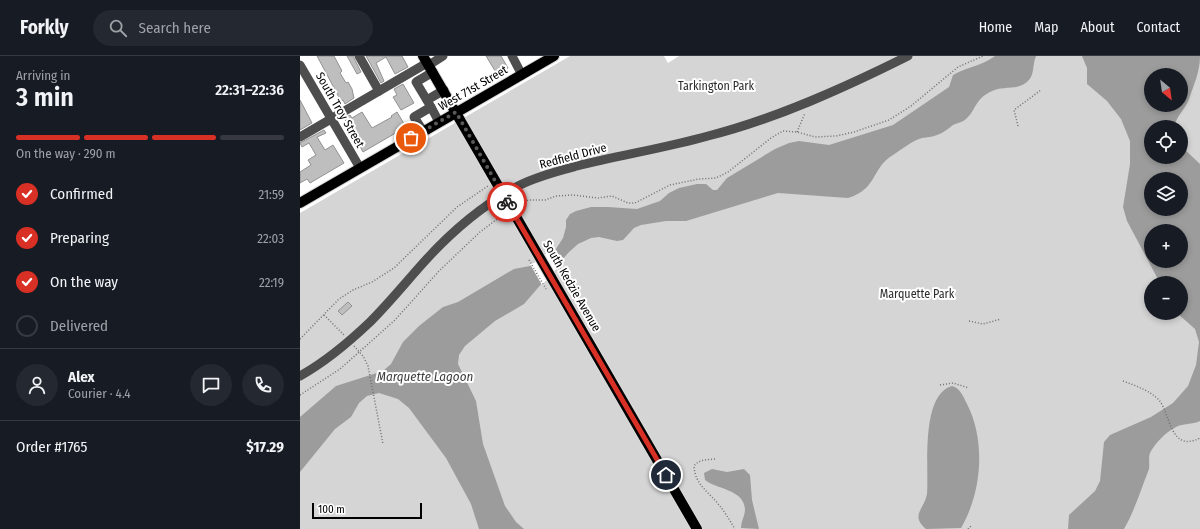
<!DOCTYPE html>
<meta charset="utf-8">
<style>
body{margin:0;font-family:"Fira Sans Condensed",sans-serif;background:#242831;color:#f1f3f6;height:100vh;display:flex;flex-direction:column;font-size:15px;white-space:nowrap}
*{box-sizing:border-box;margin:0}
p{font-size:13px;color:#9ea1a6}
.icon{flex:none;width:22px;height:22px;fill:none;stroke:currentColor;stroke-width:2;stroke-linecap:round;stroke-linejoin:round}
.map{position:relative;flex:1;overflow:hidden}
.drawer{display:flex;flex-direction:column;background:#171b24;width:300px}
.drawer>*{flex:none}
.needle{width:26px;rotate:151deg}
.tools{position:absolute;left:844px;top:12px;display:grid;gap:8px}
.tools a{display:grid;place-items:center;width:44px;height:44px;border-radius:50%;background:#171b24;box-shadow:0 2px 6px #0003;font-size:20px}
.scale{position:absolute;left:12px;bottom:10px;width:110px;box-sizing:border-box;padding-left:4px;border:2px solid #000;border-top:0;font-size:11px;line-height:14px;white-space:nowrap;color:#000;-webkit-text-stroke:3px #fff;paint-order:stroke}
.pin{position:absolute;display:grid;place-items:center;width:34px;height:34px;color:#fff;margin:-17px;border:2px solid #fff;border-radius:50%;box-shadow:0 1px 4px #0007}
.courier{position:absolute;display:grid;place-items:center;width:40px;height:40px;margin:-20px;border:3px solid #d93025;border-radius:50%;background:#fff;color:#222;box-shadow:0 1px 5px #0007}
.summary em{font-style:normal;font-weight:600}
.summary div{display:flex;flex-direction:column-reverse}
.summary{display:flex;align-items:center;justify-content:space-between;height:68px;padding:0 16px}
h1{font-size:26px;font-weight:600;line-height:30px}
.bar{display:grid;grid-template-columns:repeat(4,1fr);gap:6px 4px;align-content:center;height:48px;padding:0 16px}
.bar i{height:5px;border-radius:3px;background:#363941}
.bar .current{background:#d93025}
.bar p{grid-column:span 4}
.line{display:flex;align-items:center;gap:10px;padding:0 16px;border-top:1px solid #363941}
.line div{flex:1}
.round{display:grid;place-items:center;flex:none;width:42px;height:42px;border-radius:21px;background:#242831}
ol{padding:0 16px;list-style:none}
li{display:flex;align-items:center;gap:12px;height:44px}
li p{margin-inline-start:auto}
li .icon{padding:4px;border-radius:50%;background:#d93025;color:#fff;stroke-width:4}
li:last-child{color:#9ea1a6}
li i{width:22px;height:22px;border:2px solid #363941;border-radius:50%}
header{display:flex;align-items:center;gap:24px;box-sizing:border-box;height:56px;padding:0 20px;background:#171b24;border-bottom:1px solid #363941}
header strong{font-size:19px}
nav{display:flex;gap:22px;margin-inline-start:auto;font-size:14px}
.search{width:280px;height:36px;background:#242831;display:flex;align-items:center;gap:10px;box-sizing:border-box;padding:0 14px;border-radius:22px;color:#9ea1a6;font-size:15px}
main{display:flex;flex:1;min-height:0}
.map>svg:first-child{display:block}
.green{fill:#d5d5d5;fill-rule:evenodd}
.water{fill:#9c9c9c;fill-rule:evenodd}
.pier{fill:#fff}
.building{fill:#bebebe;stroke:#929292}
.lines{fill:none;stroke-linecap:round;stroke-linejoin:round}
.major-casing{stroke:#dbdbdb;stroke-width:12}
.path{stroke:#707070;stroke-width:1.5;stroke-dasharray:1 2;stroke-linecap:butt}
.minor{stroke:#4e4e4e;stroke-width:9}
.major{stroke:#000;stroke-width:10}
.done{stroke:#595959;stroke-width:4;stroke-dasharray:0 7.2}
.route{stroke:#d93025;stroke-width:5}
.labels{text-anchor:middle;stroke-width:4;stroke-linejoin:round;paint-order:stroke}
.park-label{font-size:12px;fill:#2c2c2c;stroke:#fff}
.street-label{font-size:12px;fill:#000;stroke:#fff}
.water-label{font-size:13px;font-style:italic;fill:#3d3d3d;stroke:#fff}
</style>
<header>
<strong>Forkly</strong>
<div class="search"><svg class="icon" aria-label="search" viewBox="0 0 24 24"><circle cx="10" cy="10" r="6"/><path d="M15 15l6 6"/></svg>Search here</div>
<nav><a>Home</a><a>Map</a><a>About</a><a>Contact</a></nav>
</header>
<main>
<section class="drawer">
<div class="summary"><div><h1>3 min</h1><p>Arriving in</p></div><em>22:31–22:36</em></div>
<div class="bar"><i class="current"></i><i class="current"></i><i class="current"></i><i></i><p>On the way · 290 m</p></div>
<ol>
<li><svg class="icon" aria-label="check" viewBox="0 0 24 24"><path d="M5 12l5 5 9-10"/></svg>Confirmed<p>21:59</p></li>
<li><svg class="icon" aria-label="check" viewBox="0 0 24 24"><path d="M5 12l5 5 9-10"/></svg>Preparing<p>22:03</p></li>
<li><svg class="icon" aria-label="check" viewBox="0 0 24 24"><path d="M5 12l5 5 9-10"/></svg>On the way<p>22:19</p></li>
<li><i></i>Delivered</li>
</ol>
<div class="line" style="height:72px"><a class="round"><svg class="icon" aria-label="person" viewBox="0 0 24 24"><circle cx="12" cy="8" r="4"/><path d="M4 21q1-7 8-7t8 7"/></svg></a><div><b>Alex</b><p>Courier · 4.4</p></div><a class="round"><svg class="icon" aria-label="chat" viewBox="0 0 24 24"><path d="M4 5h16v11H9l-5 4z"/></svg></a><a class="round"><svg class="icon" aria-label="phone" viewBox="0 0 24 24"><path d="M5 4h4l2 5-3 2q2 4 5 5l2-3 5 2v4C11 20 4 13 5 4z"/></svg></a></div>
<div class="line" style="height:52px"><div>Order #1765</div><b>$17.29</b></div>
</section>
<div class="map">
<svg width="900" height="473" viewBox="0 0 900 473">
<rect width="100%" height="100%" fill="#fff"/>
<path class="green" d="M270,0h94l4,7 11,-7h521v473h-900v-316zM851,19h30v30h-30zM851,71h30v30h-30zM851,123h30v30h-30zM851,175h30v30h-30zM851,227h30v30h-30z"/>
<g class="water">
<path d="M695,0h41c-3,7 -2,14 -5,21 -10,16 -27,7 -41,15 -15,7 -15,20 -24,27 -3,3 -9,4 -13,6 -5,4 -10,8 -16,10 -5,2 -10,2 -15,3 -10,3 -20,11 -29,17 -22,13 -15,34 -45,43l-70,-5 -92,28h-20l-25,4 -7,3 -11,12 -6,1 -18,-4 -8,1 -13,6 -9,8 -45,52 -29,17 -30,25 -6,9 -1,9 18,37 7,43 22,62 11,16 8,7h-45l-8,-25 -25,-46 -37,-50 -11,-9 -19,-6 -12,3 -8,7 -8,14 -16,12 -35,43v-55l36,-31 47,-15 8,-7 12,-22 16,-16 24,-19 15,-5 56,-33 21,-4 21,-16 7,-11 3,-11v-7l4,-6 6,-3 15,-4h17l29,2 23,-8 9,-8 10,-5 18,-4h9l7,6h4l10,-12 48,-29 14,-6 10,-2 30,4 64,-20 56,-38 4,-12c14,-8 29,-9 42,-19z"/>
<path d="M782,0h118c0,16 -6,28 -11,43 -3,9 -12,16 -15,28h-23v30h30v-11l19,18v257c-8,4 -17,2 -24,6 -10,5 -21,16 -26,26 -2,6 0,10 -1,16 -8,20 -14,41 -25,60h-56l1,-14 26,-24 5,-10 4,-39 6,-7 41,-18 22,-14 15,-17 8,-21 3,-23 -4,-13 -18,-16h4v-30h-21l-33,-62 -4,-14 7,-43v-23l-9,-22 -14,-18 -20,-17v-16zM851,19h30v30h-30zM851,123h30v30h-30zM851,175h30v30h-30z"/>
<path d="M652,330c8,2 11,10 15,18 19,37 15,88 -6,124l-35,1c-16,-14 -2,-19 1,-35 2,-25 -7,-99 25,-108z"/>
<path d="M412,413l15,3 17,-3 6,6 2,25 7,29 -18,-1c0,-7 4,-12 4,-19 -1,-20 -30,-20 -40,-29l-1,-7z"/>
</g>
<polygon class="pier" points="251,194 260,209 242,229 230,208 234,207"/>
<g class="building">
<polygon points="17,0 34,0 42,15 40,17 46,27 48,26 52,33 54,42 45,48 43,44 41,45"/>
<polygon points="47,0 53,0 61,16 57,18"/>
<polygon points="66,0 102,0 108,11 95,18 86,1 76,7 84,25 81,27"/>
<polygon points="186,0 201,0 208,12 197,18"/>
<polygon points="103,28 114,47 101,54 93,41 97,39 94,33"/>
<polygon points="0,44 12,67 0,74"/>
<polygon points="62,56 72,72 92,61 91,60 97,56 106,71 63,96 44,62 50,59 52,62"/>
<polygon points="24,74 26,77 17,81 25,94 33,89 44,107 10,127 7,123 0,127 0,116 11,109 8,104 16,99 9,87 2,91 0,87"/>
<polygon points="48,246 52,250 42,259 38,255"/>
</g>
<g class="lines">
<g class="major-casing">
<g id="major">
<polyline points="123,0 397,473"/>
<polyline points="0,147 254,0"/>
</g>
</g>
<g class="path">
<polyline points="718,70 714,54 741,34"/>
<polyline points="497,76 505,57"/>
<polyline points="222,148 228,144 245,144 256,140 273,139 298,142 312,140 328,147 335,147 370,129 399,123 416,122 428,116 471,82 483,75 497,76 515,81 536,80 554,76 589,64 611,50 658,11 683,0"/>
<polyline points="248,192 266,222"/>
<polyline points="229,204 246,233"/>
<polyline points="24,259 44,279"/>
<polyline points="669,265 683,268 701,263"/>
<polyline points="0,283 39,243 53,234 72,226 94,212 157,151 188,130"/>
<polyline points="54,290 63,300 68,310 83,388"/>
<path d="M823,325c13,5 26,9 36,19 12,15 11,53 41,38"/>
<polyline points="640,329 653,327 669,332"/>
<polyline points="0,339 40,313 95,264 139,215 180,176 204,158"/>
<path d="M415,403c-8,1 -16,0 -21,7 1,19 15,26 25,39 6,7 11,16 16,24"/>
<polyline points="668,473 671,470"/>
</g>
<g class="minor">
<polyline points="59,0 79,35"/>
<polyline points="212,0 222,19"/>
<polyline points="0,9 60,112"/>
<polyline points="129,9 143,0"/>
<polyline points="127,44 144,34"/>
<polyline points="131,51 116,26 133,16"/>
<polyline points="123,75 114,61 131,51 139,66"/>
<polyline points="0,81 127,7"/>
<path d="M0,320c25,-14 49,-34 70,-54 19,-19 36,-40 54,-60 28,-31 60,-58 96,-77 18,-9 38,-14 57,-19 44,-11 88,-18 131,-30 68,-17 138,-49 200,-80"/>
</g>
<use href="#major" class="major"/>
</g>
<g class="lines">
<polyline class="done" points="111,82 156,56 207,146"/>
<polyline class="route" points="207,146 366,419"/>
</g>
<g class="labels">
<g class="park-label">
<text x="416" y="34">Tarkington Park</text>
<text x="617" y="242">Marquette Park</text>
</g>
<g class="street-label">
<text transform="translate(173 32) rotate(-30)" y="4">West 71st Street</text>
<text transform="translate(40 54) rotate(60)" y="4">South Troy Street</text>
<text transform="translate(273 100) rotate(-15)" y="4">Redfield Drive</text>
<text transform="translate(272 230) rotate(60)" y="4">South Kedzie Avenue</text>
</g>
<g class="water-label">
<text x="125" y="325">Marquette Lagoon</text>
</g>
</g>
</svg>
<div class="tools">
<a><svg class="needle" viewBox="-14 -14 28 28"><path d="M0-13l5 13h-10z" fill="#e53935"/><path d="M0 13l5-13h-10z" fill="#9ea1a6"/></svg></a>
<a><svg class="icon" aria-label="locate" viewBox="0 0 24 24"><circle cx="12" cy="12" r="6"/><path d="M12 2v4M12 18v4M2 12h4M18 12h4"/></svg></a>
<a><svg class="icon" aria-label="layers" viewBox="0 0 24 24"><path d="M12 4l9 5-9 5-9-5zM3 14l9 5 9-5"/></svg></a>
<a>+</a>
<a>−</a>
</div>
<div class="scale">100 m</div>
<div class="pin" style="left:111px;top:82px;background:#ea580c"><svg class="icon" aria-label="bag" viewBox="0 0 24 24"><path d="M5 8h14l-1 12H6zM9 8a3 3 0 0 1 6 0"/></svg></div>
<div class="pin" style="left:366px;top:419px;background:#1f2937"><svg class="icon" aria-label="home" viewBox="0 0 24 24"><path d="M3 11l9-7 9 7M6 9v11h12V9"/></svg></div>
<div class="courier" style="left:207px;top:146px"><svg class="icon" aria-label="bike" viewBox="0 0 24 24"><circle cx="6" cy="16" r="4"/><circle cx="18" cy="16" r="4"/><path d="M6 16l4-8h5l3 8M10 8l3 8H6M13 5h3"/></svg></div>
</div>
</main>
